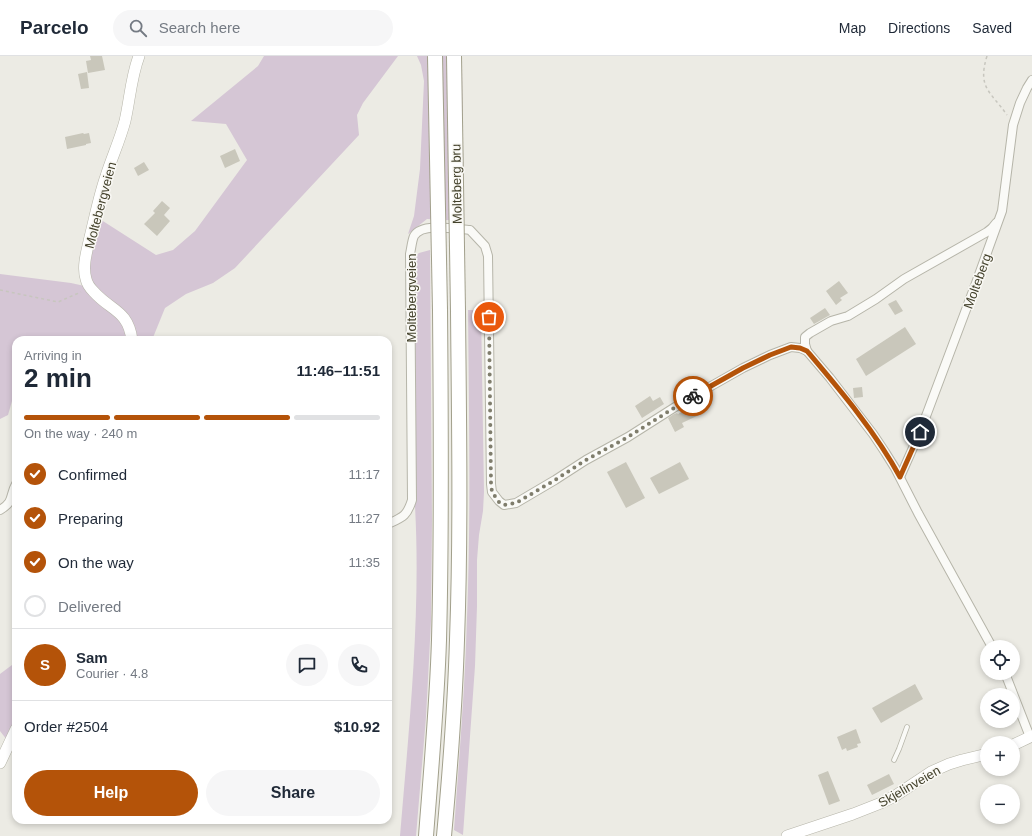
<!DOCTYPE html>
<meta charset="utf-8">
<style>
body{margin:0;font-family:Arial,sans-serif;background:#f6f6f7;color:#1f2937;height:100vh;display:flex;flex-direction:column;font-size:15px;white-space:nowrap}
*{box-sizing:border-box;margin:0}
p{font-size:13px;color:#747a83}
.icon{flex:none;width:22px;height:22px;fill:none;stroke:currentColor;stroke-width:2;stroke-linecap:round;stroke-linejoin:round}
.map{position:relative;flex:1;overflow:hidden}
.details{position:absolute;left:12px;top:280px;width:380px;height:488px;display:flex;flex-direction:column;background:#fff;border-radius:12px;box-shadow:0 2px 6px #0003}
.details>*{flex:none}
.buttons{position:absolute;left:980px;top:584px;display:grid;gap:8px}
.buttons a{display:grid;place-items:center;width:40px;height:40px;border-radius:50%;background:#fff;box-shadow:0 2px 6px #0003;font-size:20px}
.pin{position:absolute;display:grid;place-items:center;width:34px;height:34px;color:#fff;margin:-17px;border:2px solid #fff;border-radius:50%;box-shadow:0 1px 4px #0007}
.courier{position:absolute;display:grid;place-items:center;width:40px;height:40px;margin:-20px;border:3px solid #b45309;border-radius:50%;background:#fff;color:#222;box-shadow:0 1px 5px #0007}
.headline em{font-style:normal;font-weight:800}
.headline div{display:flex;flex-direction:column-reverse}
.headline{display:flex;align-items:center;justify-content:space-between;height:68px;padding:0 12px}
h1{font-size:26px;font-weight:800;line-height:30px}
.bar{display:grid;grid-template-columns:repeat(4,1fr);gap:6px 4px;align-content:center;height:48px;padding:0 12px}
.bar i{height:5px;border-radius:3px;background:#e0e1e3}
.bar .on{background:#b45309}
.bar p{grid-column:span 4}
.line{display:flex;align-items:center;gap:10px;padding:0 12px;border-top:1px solid #e0e1e3}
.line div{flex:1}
.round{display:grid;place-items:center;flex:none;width:42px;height:42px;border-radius:21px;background:#f6f6f7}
ol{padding:0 12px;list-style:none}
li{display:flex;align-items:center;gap:12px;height:44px}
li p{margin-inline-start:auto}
li .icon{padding:4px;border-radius:50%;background:#b45309;color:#fff;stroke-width:4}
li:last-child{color:#747a83}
li i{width:22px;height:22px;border:2px solid #e0e1e3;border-radius:50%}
.action{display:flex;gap:8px;margin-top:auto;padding:8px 12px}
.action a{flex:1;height:46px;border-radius:24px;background:#b45309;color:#fff;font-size:16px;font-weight:800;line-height:46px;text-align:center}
.action a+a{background:#f6f6f7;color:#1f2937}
header{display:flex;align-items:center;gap:24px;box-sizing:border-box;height:56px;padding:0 20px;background:#fff;border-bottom:1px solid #e0e1e3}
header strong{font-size:19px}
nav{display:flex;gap:22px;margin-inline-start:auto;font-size:14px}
.search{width:280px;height:36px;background:#f6f6f7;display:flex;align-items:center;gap:10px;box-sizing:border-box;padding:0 14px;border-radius:22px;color:#747a83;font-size:15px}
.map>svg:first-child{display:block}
.green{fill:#d5c6d5}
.building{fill:#c9c7bb}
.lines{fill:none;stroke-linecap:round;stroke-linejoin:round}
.service-casing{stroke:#b6b5a9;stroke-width:5.5}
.minor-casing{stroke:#b6b5a9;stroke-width:10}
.secondary-casing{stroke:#b6b5a9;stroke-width:12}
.motorway-casing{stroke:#a2a08c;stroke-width:16}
.path{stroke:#c7c6be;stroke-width:1.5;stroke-dasharray:3 3;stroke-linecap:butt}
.service{stroke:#fafaf7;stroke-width:4}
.minor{stroke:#fafaf7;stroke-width:8}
.secondary{stroke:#fff;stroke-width:11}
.motorway{stroke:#fff;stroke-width:14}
.motorway-bridge-casing{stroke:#a2a08c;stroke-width:16;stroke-linecap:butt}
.motorway-bridge{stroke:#fff;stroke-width:14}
.done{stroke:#7f7d6c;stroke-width:4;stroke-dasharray:0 7.2}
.route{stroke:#b45309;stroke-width:5}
.labels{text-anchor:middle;stroke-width:3;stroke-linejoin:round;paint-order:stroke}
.street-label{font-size:13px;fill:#44422c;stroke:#f9f8f4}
</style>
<header>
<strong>Parcelo</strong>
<div class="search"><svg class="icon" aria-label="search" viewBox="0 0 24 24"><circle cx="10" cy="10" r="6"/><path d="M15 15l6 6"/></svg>Search here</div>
<nav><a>Map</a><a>Directions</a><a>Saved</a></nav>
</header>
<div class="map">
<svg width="1032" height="780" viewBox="0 0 1032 780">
<rect width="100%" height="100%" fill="#ecebe4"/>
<g class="green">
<polygon points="264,0 398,0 363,47 357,59 359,79 235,212 213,227 186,238 165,252 152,284 16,284 16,331 8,359 0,363 0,218 71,227 89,231 86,224 95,160 156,199 173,194 195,175 247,104 226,68 191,65 258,10"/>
<polygon points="417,0 450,0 462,11 464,165 427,163 408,178 414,160 420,113 424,25 421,9"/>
<path d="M430,194l2,270 -1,101 -5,96 -10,119h-16c9,-109 21,-220 15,-330l-1,-249 5,-4z"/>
<path d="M468,254h13l3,182 -1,19 -4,24 -2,25v46l-2,60 -12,169 -9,-5c5,-70 11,-141 13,-212 4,-102 2,-206 1,-308z"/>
<polygon points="16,606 16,662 7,684 0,675 0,618"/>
</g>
<g class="building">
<polygon points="90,0 102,0 105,14 88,17 86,5 91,4"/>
<polygon points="87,16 89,32 81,33 78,18"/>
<polygon points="83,77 84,78 89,77 91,87 86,88 86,89 67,93 65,81"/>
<polygon points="235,93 240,105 225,112 220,100"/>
<polygon points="144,106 149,114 138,120 134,112"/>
<polygon points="162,145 170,152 164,159 170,165 157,180 144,168 155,157 153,155"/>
<polygon points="839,225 848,237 840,242 842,244 836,249 826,235"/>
<polygon points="896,244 903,255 895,259 888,248"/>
<polygon points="825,252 830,259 814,268 810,262"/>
<polygon points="905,271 916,288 866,320 856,303"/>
<polygon points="862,331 863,341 854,342 853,332"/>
<polygon points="650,340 653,345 660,341 664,348 642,362 635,350"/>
<polygon points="694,349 699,359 682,367 684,371 675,376 668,362 674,358 677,357 678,358"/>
<polygon points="626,406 645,442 626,452 607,416"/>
<polygon points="680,406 689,423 659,438 650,422"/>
<polygon points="915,628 923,643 881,667 872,652"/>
<polygon points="856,673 861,687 857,688 858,691 847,695 846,692 842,694 837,681"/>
<polygon points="828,715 840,745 829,749 818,719"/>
<polygon points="889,718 894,728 872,739 867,729"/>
</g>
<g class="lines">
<g class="service-casing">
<polyline id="service" points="894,704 899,693 907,671"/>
</g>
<g class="minor-casing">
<g id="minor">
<polyline points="807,295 805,288 805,281 810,277 831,265 848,260 876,243 904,223 987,176 992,172 996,167"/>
<polyline points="900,421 920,376 976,227 1002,155 1013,69 1020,47 1027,32 1032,24"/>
<path d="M0,454c15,-9 9,-14 16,-26"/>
<path d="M388,468c15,-7 19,-8 24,-24l-2,-246c1,-4 2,-14 4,-18 8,-14 42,-7 56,-6l15,16 3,10 3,228 1,8 7,9 5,4 12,-2 39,-23 31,-20 42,-23 55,-35 60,-34 27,-13 21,-8 9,1 7,3 23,27 43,56 12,18 10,16 23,45 74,134"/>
<polyline points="1005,617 1030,681"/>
</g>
</g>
<g class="secondary-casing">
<g id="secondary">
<path d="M132,284c-4,-30 -21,-29 -38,-48 -4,-4 -7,-8 -8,-13 -4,-13 1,-28 4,-42 5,-20 9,-41 16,-61 6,-19 14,-36 19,-55 5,-22 6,-44 14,-65"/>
<polyline points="1013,689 1032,680"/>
<polyline points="0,707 16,673"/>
<polyline points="787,780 853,758 881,747 895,740 931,716 949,708 962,704 987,698"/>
</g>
</g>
<g class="motorway-casing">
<g id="motorway">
<path d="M426,780c5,-65 11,-131 13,-196 3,-110 2,-220 1,-330"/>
<path d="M444,780c6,-65 11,-130 13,-196 4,-109 2,-219 1,-329"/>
</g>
</g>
<g class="path">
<path d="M987,0c-10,32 4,36 20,59"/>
<polyline points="0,234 58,246 81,236"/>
</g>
<use href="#service" class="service"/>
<use href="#minor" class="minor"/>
<use href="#secondary" class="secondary"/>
<use href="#motorway" class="motorway"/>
<g class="motorway-bridge-casing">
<g id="motorway-bridge">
<polyline points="435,0 440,254"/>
<polyline points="454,0 458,255"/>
</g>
</g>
<use href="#motorway-bridge" class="motorway-bridge"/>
</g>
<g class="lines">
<polyline class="done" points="489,261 491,428 492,436 499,446 504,449 516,447 555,424 586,404 628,381 693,340"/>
<path class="route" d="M693,340l50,-28 27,-13 21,-8 9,1 7,3c33,39 68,80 93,126l20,-45"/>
</g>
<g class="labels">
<g class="street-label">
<text transform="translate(456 128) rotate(-91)" y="5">Molteberg bru</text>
<text transform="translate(100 149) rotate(-75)" y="5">Moltebergveien</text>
<text transform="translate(977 225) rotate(-70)" y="5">Molteberg</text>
<text transform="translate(411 242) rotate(-90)" y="5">Moltebergveien</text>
<text transform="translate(909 730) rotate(-30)" y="5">Skjelinveien</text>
</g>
</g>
</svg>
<div class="buttons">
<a><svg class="icon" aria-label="locate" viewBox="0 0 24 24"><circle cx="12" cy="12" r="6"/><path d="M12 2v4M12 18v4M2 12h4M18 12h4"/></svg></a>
<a><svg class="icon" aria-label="layers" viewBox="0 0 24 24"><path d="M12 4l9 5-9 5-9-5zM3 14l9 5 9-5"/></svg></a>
<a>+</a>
<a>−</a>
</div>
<div class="pin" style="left:489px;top:261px;background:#ea580c"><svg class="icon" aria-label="bag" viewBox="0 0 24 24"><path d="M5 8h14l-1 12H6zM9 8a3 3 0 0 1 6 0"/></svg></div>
<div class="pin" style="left:920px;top:376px;background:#1f2937"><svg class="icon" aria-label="home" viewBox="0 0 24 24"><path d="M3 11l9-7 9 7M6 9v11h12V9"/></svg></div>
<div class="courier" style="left:693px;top:340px"><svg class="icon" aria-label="bike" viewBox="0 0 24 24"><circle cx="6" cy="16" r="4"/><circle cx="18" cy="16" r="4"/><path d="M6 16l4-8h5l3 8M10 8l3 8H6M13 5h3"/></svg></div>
<section class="details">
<div class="headline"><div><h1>2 min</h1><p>Arriving in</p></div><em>11:46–11:51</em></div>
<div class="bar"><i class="on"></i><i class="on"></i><i class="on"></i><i></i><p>On the way · 240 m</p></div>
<ol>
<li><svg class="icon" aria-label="check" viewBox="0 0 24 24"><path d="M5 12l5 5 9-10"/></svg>Confirmed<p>11:17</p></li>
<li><svg class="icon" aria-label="check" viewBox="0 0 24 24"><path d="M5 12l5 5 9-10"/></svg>Preparing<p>11:27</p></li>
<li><svg class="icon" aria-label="check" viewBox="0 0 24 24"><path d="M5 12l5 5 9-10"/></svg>On the way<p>11:35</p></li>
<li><i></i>Delivered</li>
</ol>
<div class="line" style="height:72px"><b class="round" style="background:#b45309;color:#fff">S</b><div><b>Sam</b><p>Courier · 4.8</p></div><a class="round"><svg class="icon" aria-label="chat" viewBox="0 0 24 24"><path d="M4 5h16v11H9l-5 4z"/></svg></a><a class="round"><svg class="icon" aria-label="phone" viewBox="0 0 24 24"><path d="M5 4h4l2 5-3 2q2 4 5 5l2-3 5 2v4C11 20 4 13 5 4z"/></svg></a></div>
<div class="line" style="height:52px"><div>Order #2504</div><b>$10.92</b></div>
<div class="action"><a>Help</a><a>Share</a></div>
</section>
</div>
